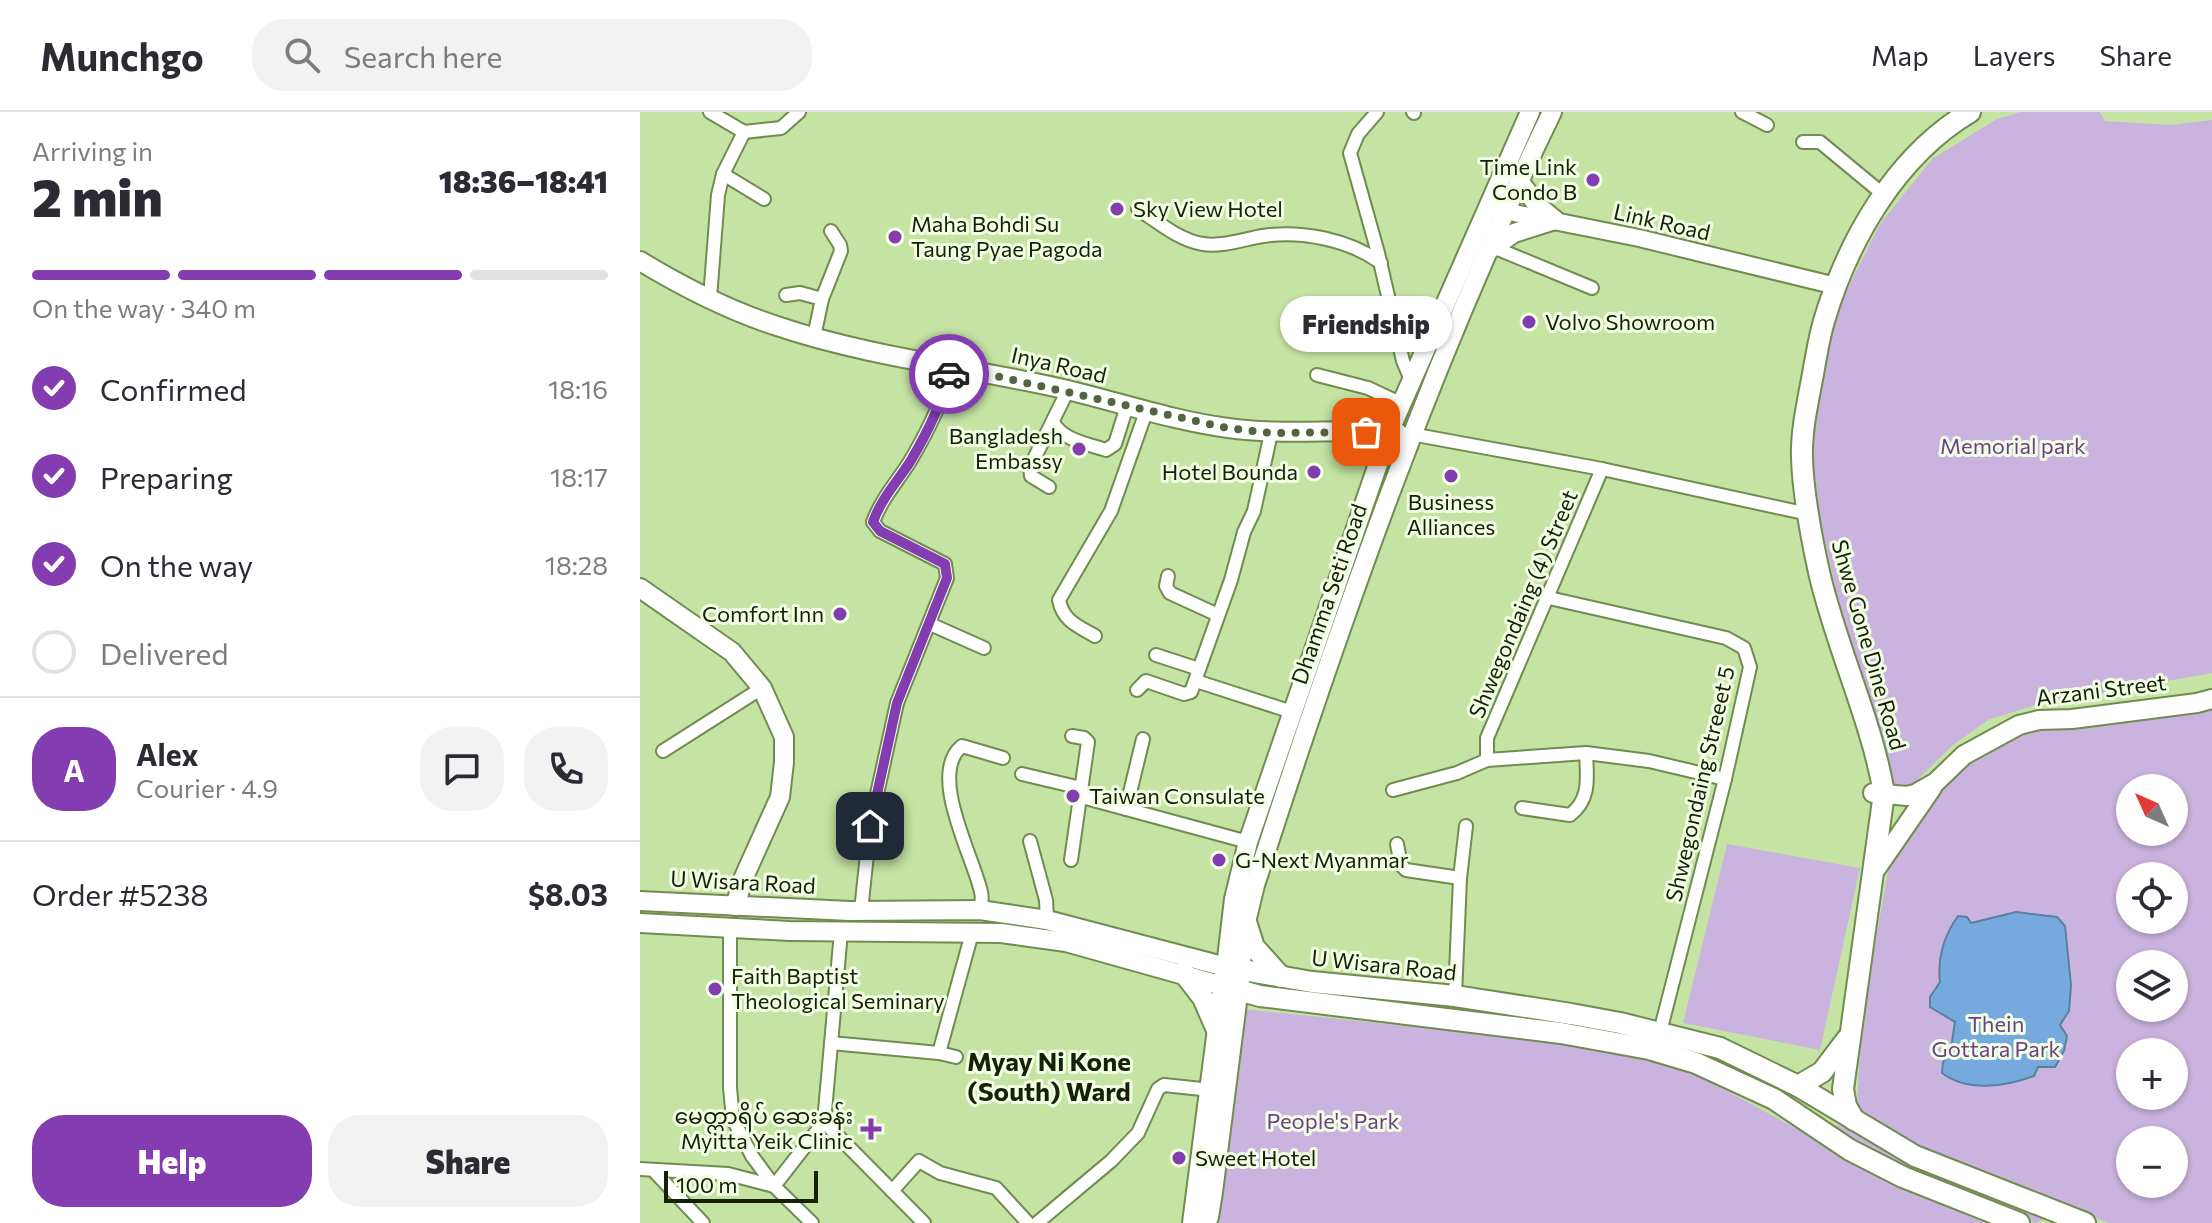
<!DOCTYPE html>
<meta charset="utf-8">
<style>
body{margin:0;font-family:Commissioner,"Noto Sans Myanmar",sans-serif;background:#f2f2f3;color:#2b2b33;height:100vh;display:flex;flex-direction:column;font-size:30px;white-space:nowrap}
*{box-sizing:border-box;margin:0}
p{font-size:26px;color:#7c7c81}
.icon{flex:none;width:44px;height:44px;fill:none;stroke:currentColor;stroke-width:2;stroke-linecap:round;stroke-linejoin:round}
.map{position:relative;flex:1;overflow:hidden}
.sheet{display:flex;flex-direction:column;background:#fff;width:640px}
.sheet>*{flex:none}
.needle{width:52px;rotate:315deg}
.buttons{position:absolute;left:1476px;top:662px;display:grid;gap:16px}
.buttons a{display:grid;place-items:center;width:72px;height:72px;border-radius:50%;background:#fff;box-shadow:0 2px 6px #0004;font-size:40px}
.scale{position:absolute;left:24px;bottom:20px;width:154px;box-sizing:border-box;padding-left:8px;border:4px solid #152007;border-top:0;font-size:22px;line-height:28px;white-space:nowrap;color:#152007;-webkit-text-stroke:6px #f1fee4;paint-order:stroke}
.pin{position:absolute;display:grid;place-items:center;width:68px;height:68px;color:#fff;margin:-34px;border-radius:16px;box-shadow:0 4px 12px #0006}
.courier{position:absolute;display:grid;place-items:center;width:80px;height:80px;margin:-40px;border:6px solid #833db0;border-radius:50%;background:#fff;color:#222;box-shadow:0 2px 10px #0007}
.bubble{position:absolute;height:56px;border-radius:28px;background:#fff;box-shadow:0 2px 6px #0004;font-size:26px;font-weight:800;line-height:56px;text-align:center}
.summary em{font-style:normal;font-weight:800}
.summary div{display:flex;flex-direction:column-reverse}
.summary{display:flex;align-items:center;justify-content:space-between;height:136px;padding:0 32px}
h1{font-size:52px;font-weight:800;line-height:60px}
.bar{display:grid;grid-template-columns:repeat(4,1fr);gap:12px 8px;align-content:center;height:96px;padding:0 32px}
.bar i{height:10px;border-radius:6px;background:#e1e1e2}
.bar .selected{background:#833db0}
.bar p{grid-column:span 4}
.line{display:flex;align-items:center;gap:20px;padding:0 32px;border-top:2px solid #e1e1e2}
.line div{flex:1}
.round{display:grid;place-items:center;flex:none;width:84px;height:84px;border-radius:32px;background:#f2f2f3}
ol{padding:0 32px;list-style:none}
li{display:flex;align-items:center;gap:24px;height:88px}
li p{margin-inline-start:auto}
li .icon{padding:8px;border-radius:50%;background:#833db0;color:#fff;stroke-width:4}
li:last-child{color:#7c7c81}
li i{width:44px;height:44px;border:4px solid #e1e1e2;border-radius:50%}
.cta{display:flex;gap:16px;margin-top:auto;padding:16px 32px}
.cta a{flex:1;height:92px;border-radius:32px;background:#833db0;color:#fff;font-size:32px;font-weight:800;line-height:92px;text-align:center}
.cta a+a{background:#f2f2f3;color:#2b2b33}
header{display:flex;align-items:center;gap:48px;box-sizing:border-box;height:112px;padding:0 40px;background:#fff;border-bottom:2px solid #e1e1e2}
header strong{font-size:38px}
nav{display:flex;gap:44px;margin-inline-start:auto;font-size:28px}
.search{width:560px;height:72px;background:#f2f2f3;display:flex;align-items:center;gap:20px;box-sizing:border-box;padding:0 28px;border-radius:32px;color:#7c7c81;font-size:30px}
main{display:flex;flex:1;min-height:0}
.map>svg:first-child{display:block}
.green{fill:#cab3de;fill-rule:evenodd}
.water{fill:#76aade;stroke:#59819e;stroke-width:2}
.lines{fill:none;stroke-linecap:round;stroke-linejoin:round}
.minor-casing{stroke:#708c50;stroke-width:16}
.tertiary-casing{stroke:#708c50;stroke-width:20}
.secondary-casing{stroke:#708c50;stroke-width:22}
.primary-casing{stroke:#708c50;stroke-width:24}
.minor{stroke:#fff;stroke-width:12}
.tertiary{stroke:#fff;stroke-width:16}
.secondary{stroke:#fff;stroke-width:18}
.primary{stroke:#fff;stroke-width:20}
.done{stroke:#53653e;stroke-width:8;stroke-dasharray:0 14.4}
.route{stroke:#833db0;stroke-width:10}
.poi-dot{fill:#833db0;stroke:#f1fee4;stroke-width:3}
.labels{text-anchor:middle;stroke-width:6;stroke-linejoin:round;paint-order:stroke}
.poi-label{font-size:22px;fill:#152007;stroke:#f1fee4;text-anchor:start}
.street-label{font-size:22px;fill:#152007;stroke:#f1fee4}
.park-label{font-size:22px;fill:#6b408a;stroke:#f1fee4}
.quarter-label{font-size:26px;font-weight:bold;fill:#152007;stroke:#f1fee4}
</style>
<header>
<strong>Munchgo</strong>
<div class="search"><svg class="icon" aria-label="search" viewBox="0 0 24 24"><circle cx="10" cy="10" r="6"/><path d="M15 15l6 6"/></svg>Search here</div>
<nav><a>Map</a><a>Layers</a><a>Share</a></nav>
</header>
<main>
<section class="sheet">
<div class="summary"><div><h1>2 min</h1><p>Arriving in</p></div><em>18:36–18:41</em></div>
<div class="bar"><i class="selected"></i><i class="selected"></i><i class="selected"></i><i></i><p>On the way · 340 m</p></div>
<ol>
<li><svg class="icon" aria-label="check" viewBox="0 0 24 24"><path d="M5 12l5 5 9-10"/></svg>Confirmed<p>18:16</p></li>
<li><svg class="icon" aria-label="check" viewBox="0 0 24 24"><path d="M5 12l5 5 9-10"/></svg>Preparing<p>18:17</p></li>
<li><svg class="icon" aria-label="check" viewBox="0 0 24 24"><path d="M5 12l5 5 9-10"/></svg>On the way<p>18:28</p></li>
<li><i></i>Delivered</li>
</ol>
<div class="line" style="height:144px"><b class="round" style="background:#833db0;color:#fff">A</b><div><b>Alex</b><p>Courier · 4.9</p></div><a class="round"><svg class="icon" aria-label="chat" viewBox="0 0 24 24"><path d="M4 5h16v11H9l-5 4z"/></svg></a><a class="round"><svg class="icon" aria-label="phone" viewBox="0 0 24 24"><path d="M5 4h4l2 5-3 2q2 4 5 5l2-3 5 2v4C11 20 4 13 5 4z"/></svg></a></div>
<div class="line" style="height:104px"><div>Order #5238</div><b>$8.03</b></div>
<div class="cta"><a>Help</a><a>Share</a></div>
</section>
<div class="map">
<svg width="1572" height="1111" viewBox="0 0 1572 1111">
<rect width="100%" height="100%" fill="#c5e4a4"/>
<g class="green">
<polygon points="1381,0 1460,0 1465,9 1530,13 1572,8 1572,561 1399,592 1348,608 1313,633 1268,677 1249,673 1237,613 1199,493 1180,406 1171,336 1189,214 1240,112 1292,47 1357,7"/>
<path d="M1572,597v514h-103l-163,-61 -65,-34 -24,-22 4,-79 17,-100 11,-61 22,-59 33,-29 64,-43 47,-12zM1490,676h44v44h-44zM1490,764h44v44h-44zM1490,852h44v44h-44zM1490,940h44v44h-44zM1490,1028h44v44h-44z"/>
<polygon points="1087,732 1220,756 1180,938 1043,911"/>
<polygon points="604,897 947,933 1050,959 1271,1079 1345,1111 579,1111"/>
<polygon points="1197,1013 1210,1017 1324,1070 1401,1100 1405,1107 1396,1111 1281,1066 1191,1016"/>
</g>
<path class="water" d="M1376,800l41,5 8,9 6,59 -2,26 -9,14 7,11 -3,15 -9,16h-17l-4,9c-29,11 -67,16 -92,-3l1,-11 7,-7 5,-33 -25,-15v-10l10,-15c-3,-23 4,-47 18,-66l9,1 4,6z"/>
<g class="lines">
<g class="minor-casing">
<g id="minor">
<polyline points="70,0 104,20 141,16 159,0"/>
<polyline points="737,0 718,22 710,41 738,141 763,249 771,268"/>
<polyline points="773,0 774,1"/>
<polyline points="1102,0 1127,13"/>
<polyline points="1163,30 1180,30 1244,83"/>
<polyline points="83,62 124,87"/>
<path d="M498,97c20,13 41,31 65,35 20,3 41,-5 60,-8 39,-6 87,4 118,27"/>
<polyline points="853,135 952,176"/>
<polyline points="146,183 160,181 182,187"/>
<polyline points="70,186 78,83 83,62 104,20"/>
<polyline points="174,225 182,187 201,139 200,133 191,119"/>
<polyline points="677,263 728,276 762,292"/>
<path d="M413,310c9,18 35,22 53,28l9,-6 12,-38"/>
<polyline points="771,322 962,357 1159,400 1170,400"/>
<polyline points="962,357 847,626 847,648 946,641 1009,649 1085,667"/>
<polyline points="409,375 391,364 390,355 428,278"/>
<polyline points="528,464 526,474 530,481 578,503"/>
<polyline points="909,486 1086,526 1104,536 1110,555 1085,667 1020,920"/>
<polyline points="290,512 344,536"/>
<path d="M455,524c-17,-10 -32,-15 -36,-36l52,-89 35,-99"/>
<polyline points="516,543 559,557"/>
<polyline points="556,569 652,600"/>
<polyline points="497,578 506,569 544,582 551,580 591,468 604,420 614,399 631,321"/>
<polyline points="23,639 122,576"/>
<polyline points="382,662 441,676"/>
<polyline points="753,678 817,661 847,648"/>
<polyline points="442,685 608,730"/>
<path d="M882,696l48,7c21,-16 17,-38 16,-62"/>
<polyline points="486,697 503,627"/>
<polyline points="390,729 406,788 407,808"/>
<polyline points="757,732 761,753 766,758 820,766 815,884"/>
<polyline points="431,748 448,630 444,626 432,624"/>
<polyline points="820,766 826,714"/>
<path d="M340,798c1,-5 3,-12 1,-18 -7,-34 -54,-118 -19,-146l41,12"/>
<path d="M221,799l9,-85 27,-123 50,-125 -2,-14 -65,-33 -7,-9c8,-22 23,-39 36,-59 18,-30 35,-63 42,-97"/>
<polyline points="90,815 90,976 93,1007 112,1044 134,1074 172,1111"/>
<polyline points="191,931 299,941 316,945"/>
<polyline points="299,941 332,821"/>
<polyline points="184,1010 284,1111"/>
<polyline points="0,1057 88,1062 134,1074 184,1010 201,820"/>
<polyline points="13,1058 63,1111"/>
<polyline points="252,1079 279,1049 300,1061 356,1076 388,1111"/>
<polyline points="397,1111 471,1049 498,1021 518,977 524,973 571,978"/>
</g>
</g>
<g class="tertiary-casing">
<polyline id="tertiary" points="854,97 999,126 1196,174"/>
</g>
<g class="secondary-casing">
<g id="secondary">
<polyline points="879,69 898,94 915,108"/>
<polyline points="849,138 874,121 915,108"/>
<path d="M0,149c43,26 90,50 137,65 85,29 185,41 273,60 60,13 118,34 178,42 57,8 114,0 170,5"/>
<polyline points="0,476 92,540 122,576 144,625 144,650 140,685 104,765 95,794"/>
<polyline points="1233,681 1267,684 1275,682 1296,670 1324,643 1379,613 1399,608 1432,607 1557,591 1572,587"/>
<polyline points="1234,760 1292,676"/>
<polyline points="0,789 210,799 340,798 407,808 586,855 594,787 608,730 749,320 890,0"/>
<polyline points="0,811 150,819 361,821 426,830 583,874"/>
<path d="M600,859l6,-49 9,-37c85,-263 176,-524 297,-773"/>
</g>
</g>
<g class="primary-casing">
<g id="primary">
<polyline points="606,810 614,835 641,865"/>
<polyline points="543,860 563,886 577,918"/>
<polyline points="583,874 620,884 921,921 1009,937 1056,951 1134,987 1210,1038 1263,1065 1379,1111"/>
<polyline points="1158,974 1182,960 1207,927"/>
<path d="M1214,1008l-8,-14 -3,-17 41,-296c-13,-75 -48,-146 -65,-221 -7,-32 -16,-80 -17,-114 -1,-27 6,-57 11,-84 3,-17 6,-36 11,-53 24,-81 72,-165 146,-209"/>
<polyline points="553,1111 586,855 672,870 815,884 931,902 980,911 1080,936 1158,974 1275,1044 1445,1111"/>
<polyline points="564,1111 568,1105 572,1080 599,867"/>
</g>
</g>
<use href="#minor" class="minor"/>
<use href="#tertiary" class="tertiary"/>
<use href="#secondary" class="secondary"/>
<use href="#primary" class="primary"/>
</g>
<g class="lines">
<polyline class="done" points="309,262 311,254 587,316 631,321 726,320"/>
<path class="route" d="M230,714l27,-123 50,-125 -2,-14 -65,-33 -7,-9c8,-23 24,-40 37,-60 16,-27 32,-58 39,-88"/>
</g>
<g class="poi-dot">
<circle cx="953" cy="68" r="8"/>
<circle cx="477" cy="97" r="8"/>
<circle cx="255" cy="125" r="8"/>
<circle cx="889" cy="210" r="8"/>
<circle cx="439" cy="337" r="8"/>
<circle cx="674" cy="360" r="8"/>
<circle cx="811" cy="364" r="8"/>
<circle cx="200" cy="502" r="8"/>
<circle cx="433" cy="684" r="8"/>
<circle cx="579" cy="748" r="8"/>
<circle cx="75" cy="877" r="8"/>
<path d="M227 1005h8v8h8v8h-8v8h-8v-8h-8v-8h8z"/>
<circle cx="539" cy="1046" r="8"/>
</g>
<g class="labels">
<g class="poi-label">
<text x="937" y="63" text-anchor="end">Time Link<tspan x="937" dy="25">Condo B</tspan></text>
<text x="493" y="105">Sky View Hotel</text>
<text x="271" y="120">Maha Bohdi Su<tspan x="271" dy="25">Taung Pyae Pagoda</tspan></text>
<text x="905" y="218">Volvo Showroom</text>
<text x="423" y="332" text-anchor="end">Bangladesh<tspan x="423" dy="25">Embassy</tspan></text>
<text x="658" y="368" text-anchor="end">Hotel Bounda</text>
<text x="811" y="398" text-anchor="middle">Business<tspan x="811" dy="25">Alliances</tspan></text>
<text x="184" y="510" text-anchor="end">Comfort Inn</text>
<text x="449" y="692">Taiwan Consulate</text>
<text x="595" y="756">G-Next Myanmar</text>
<text x="91" y="872">Faith Baptist<tspan x="91" dy="25">Theological Seminary</tspan></text>
<text x="213" y="1012" text-anchor="end">မေတ္တာရိပ် ဆေးခန်း<tspan x="213" dy="25">Myitta Yeik Clinic</tspan></text>
<text x="555" y="1054">Sweet Hotel</text>
</g>
<g class="street-label">
<text transform="translate(1022 110) rotate(13)" y="8">Link Road</text>
<text transform="translate(419 253) rotate(13)" y="8">Inya Road</text>
<text transform="translate(689 482) rotate(-71)" y="8">Dhamma Seti Road</text>
<text transform="translate(883 492) rotate(-67)" y="8">Shwegondaing (4) Street</text>
<text transform="translate(1229 533) rotate(74)" y="8">Shwe Gone Dine Road</text>
<text transform="translate(1461 578) rotate(-7)" y="8">Arzani Street</text>
<text transform="translate(1060 672) rotate(-77)" y="8">Shwegondaing Streeet 5</text>
<text transform="translate(103 770) rotate(3)" y="8">U Wisara Road</text>
<text transform="translate(744 853) rotate(6)" y="8">U Wisara Road</text>
</g>
<g class="park-label">
<text x="1373" y="342">Memorial park</text>
<text x="1356" y="920">Thein<tspan x="1356" dy="25">Gottara Park</tspan></text>
<text x="693" y="1017">People's Park</text>
</g>
<g class="quarter-label">
<text x="409" y="959">Myay Ni Kone<tspan x="409" dy="30">(South) Ward</tspan></text>
</g>
</g>
</svg>
<div class="buttons">
<a><svg class="needle" viewBox="-14 -14 28 28"><path d="M0-13l5 13h-10z" fill="#e53935"/><path d="M0 13l5-13h-10z" fill="#7c7c81"/></svg></a>
<a><svg class="icon" aria-label="locate" viewBox="0 0 24 24"><circle cx="12" cy="12" r="6"/><path d="M12 2v4M12 18v4M2 12h4M18 12h4"/></svg></a>
<a><svg class="icon" aria-label="layers" viewBox="0 0 24 24"><path d="M12 4l9 5-9 5-9-5zM3 14l9 5 9-5"/></svg></a>
<a>+</a>
<a>−</a>
</div>
<div class="scale">100 m</div>
<div class="pin" style="left:726px;top:320px;background:#ea580c"><svg class="icon" aria-label="bag" viewBox="0 0 24 24"><path d="M5 8h14l-1 12H6zM9 8a3 3 0 0 1 6 0"/></svg></div>
<div class="pin" style="left:230px;top:714px;background:#1f2937"><svg class="icon" aria-label="home" viewBox="0 0 24 24"><path d="M3 11l9-7 9 7M6 9v11h12V9"/></svg></div>
<div class="courier" style="left:309px;top:262px"><svg class="icon" aria-label="car" viewBox="0 0 24 24"><path d="M5 17H2v-5l4-1 3-4h7l3 4 3 1v5h-3M9 17h6M6 11h13"/><circle cx="7" cy="17" r="2"/><circle cx="17" cy="17" r="2"/></svg></div>
<div class="bubble" style="left:640px;top:184px;width:172px">Friendship</div>
</div>
</main>
